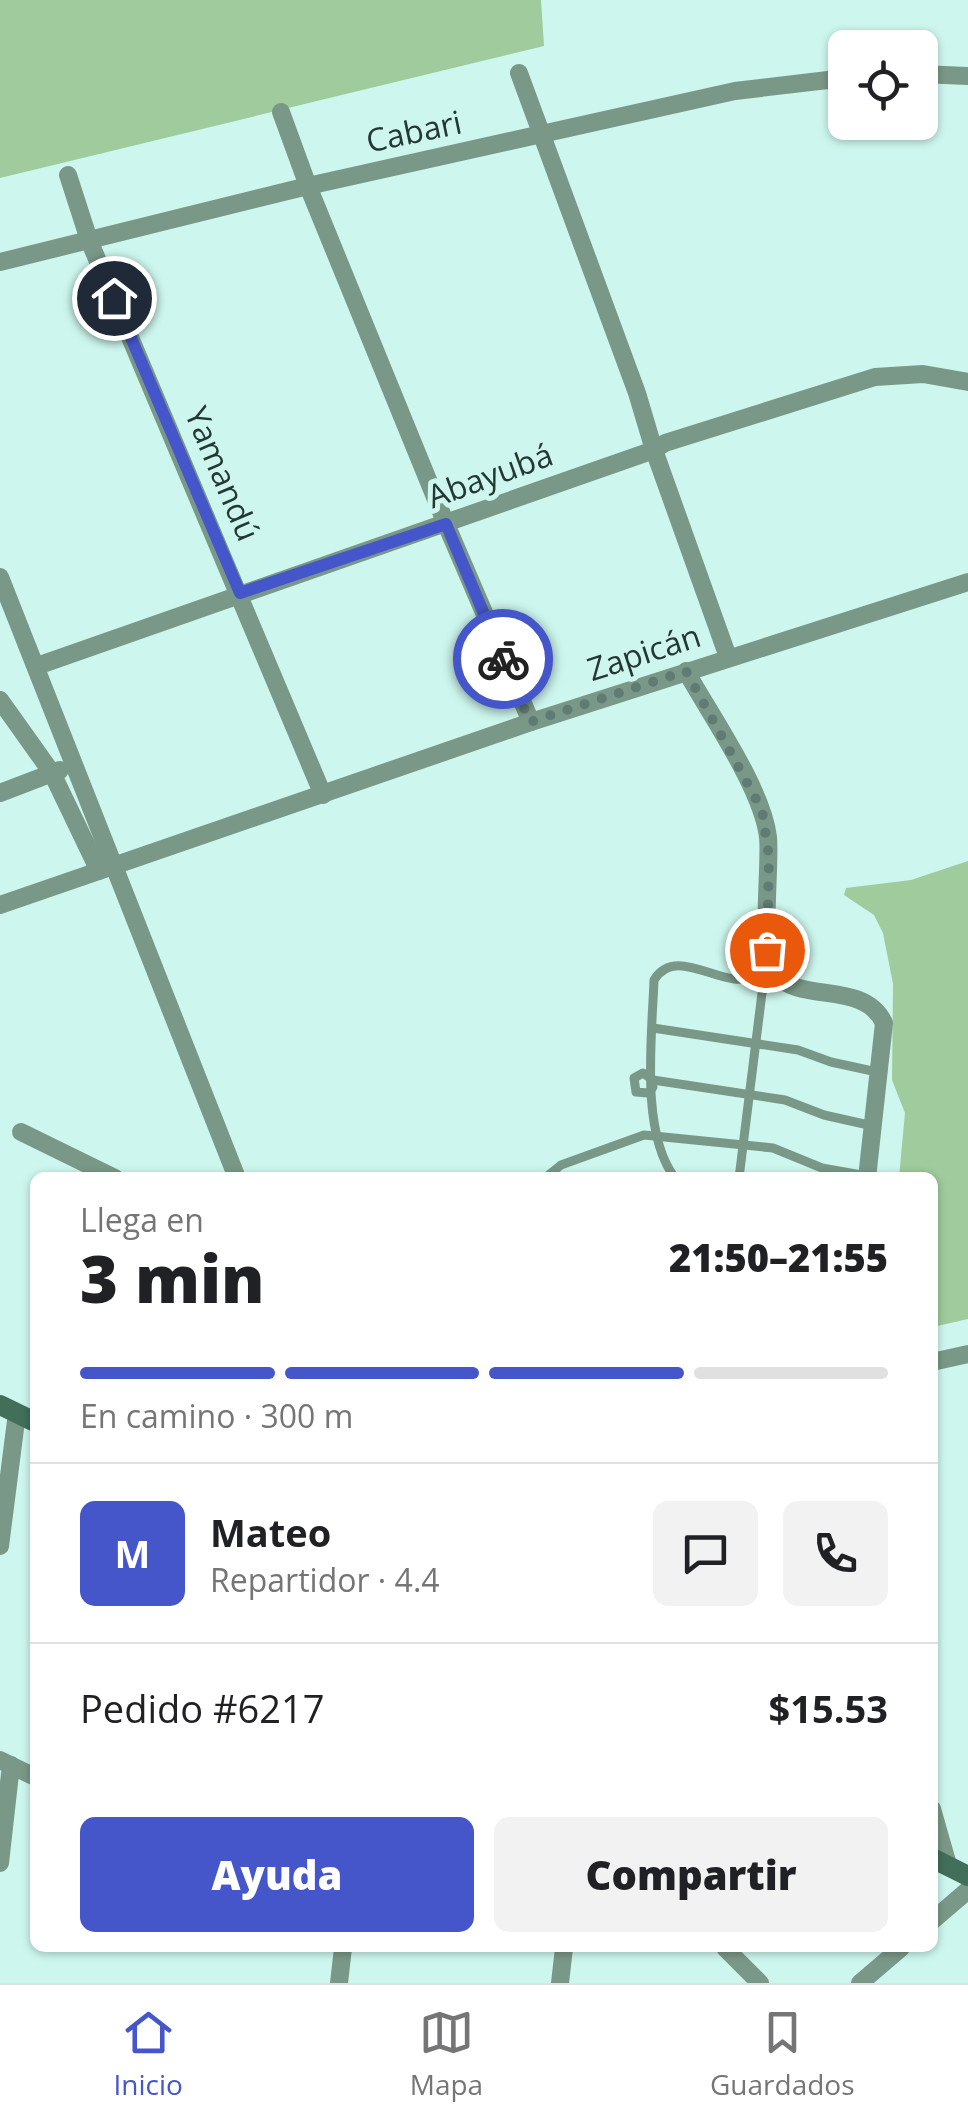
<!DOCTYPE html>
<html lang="es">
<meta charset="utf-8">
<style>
body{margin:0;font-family:"Open Sans",sans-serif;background:#f2f2f2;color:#202124;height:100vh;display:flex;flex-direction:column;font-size:38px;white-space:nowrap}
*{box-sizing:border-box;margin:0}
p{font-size:32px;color:#757577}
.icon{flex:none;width:55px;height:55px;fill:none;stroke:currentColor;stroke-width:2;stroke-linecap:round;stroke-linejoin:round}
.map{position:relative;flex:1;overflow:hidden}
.sheet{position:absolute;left:30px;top:1172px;width:908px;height:780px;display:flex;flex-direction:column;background:#fff;border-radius:15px;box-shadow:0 2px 8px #0004}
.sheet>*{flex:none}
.controls{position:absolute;left:828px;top:30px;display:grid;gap:20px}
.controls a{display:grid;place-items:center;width:110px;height:110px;border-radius:15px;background:#fff;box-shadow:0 2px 8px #0004;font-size:50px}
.pin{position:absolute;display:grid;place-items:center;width:85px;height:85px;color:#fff;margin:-42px;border:5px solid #fff;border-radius:50%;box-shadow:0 2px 10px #0007}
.courier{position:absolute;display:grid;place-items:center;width:100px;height:100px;margin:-50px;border:8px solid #4556ca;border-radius:50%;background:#fff;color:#222;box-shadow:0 2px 12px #0007}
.headline em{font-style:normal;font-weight:800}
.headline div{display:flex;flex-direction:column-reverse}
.headline{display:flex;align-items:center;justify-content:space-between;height:170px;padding:0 50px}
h1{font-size:65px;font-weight:800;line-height:75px}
.bar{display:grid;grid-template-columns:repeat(4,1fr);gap:15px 10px;align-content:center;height:120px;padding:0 50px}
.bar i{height:12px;border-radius:8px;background:#e0e0e0}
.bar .current{background:#4556ca}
.bar p{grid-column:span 4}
.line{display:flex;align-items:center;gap:25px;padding:0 50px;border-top:2px solid #e0e0e0}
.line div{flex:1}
.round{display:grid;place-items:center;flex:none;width:105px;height:105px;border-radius:15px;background:#f2f2f2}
.action{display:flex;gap:20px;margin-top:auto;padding:20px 50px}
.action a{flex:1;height:115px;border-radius:15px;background:#4556ca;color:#fff;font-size:40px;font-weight:800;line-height:115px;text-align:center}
.action a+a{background:#f2f2f2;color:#202124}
.dock{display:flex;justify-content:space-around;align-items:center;height:140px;border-top:2px solid #e0e0e0;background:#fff;font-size:28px;color:#757577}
.dock a{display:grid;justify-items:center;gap:5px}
.dock .current{color:#4556ca}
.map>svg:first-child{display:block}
.green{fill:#9fcb9d}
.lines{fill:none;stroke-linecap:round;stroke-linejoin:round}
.lane{stroke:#7a9888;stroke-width:9}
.street{stroke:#7a9888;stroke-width:18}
.secondary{stroke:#416f59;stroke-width:20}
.done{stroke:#607a74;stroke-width:10;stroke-dasharray:0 18}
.route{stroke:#4556ca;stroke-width:12}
.labels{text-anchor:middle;stroke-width:10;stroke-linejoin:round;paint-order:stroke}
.street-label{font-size:32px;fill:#263733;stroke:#cdf7ee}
</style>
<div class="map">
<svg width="968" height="1983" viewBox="0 0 968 1983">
<rect width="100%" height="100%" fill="#cdf7ee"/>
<g class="green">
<polygon points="0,0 541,0 544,46 0,178"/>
<polygon points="968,861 968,1319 933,1327 932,1178 899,1177 905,1113 892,1080 893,984 883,933 874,915 844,895 846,888 911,880"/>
</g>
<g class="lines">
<g class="lane">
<polyline points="653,1028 798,1050 831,1062 877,1072"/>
<polyline points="653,1087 648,1093 636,1092 634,1078 643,1073 653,1080 785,1100 824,1115 873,1126"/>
<polyline points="545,1178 561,1165 644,1135 773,1148 822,1168 867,1176"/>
<path d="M675,1178c-35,-45 -23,-142 -21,-198 18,-30 53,-4 80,-1 14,1 26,-2 39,-7"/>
<polyline points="739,1178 762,993 771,974"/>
</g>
<g class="street">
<polyline points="519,73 637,393 654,450 728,657"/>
<polyline points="920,74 968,76"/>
<polyline points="281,112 308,186 446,524 531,722"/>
<polyline points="68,175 89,240 323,795"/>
<polyline points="0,262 308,186 735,91 845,78"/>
<polyline points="0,577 237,1178"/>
<polyline points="37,666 654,450 665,443 875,377 923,374 968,382"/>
<path d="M686,671c25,45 76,117 82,166 3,29 -9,119 7,137 25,30 89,6 109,49l-17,155"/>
<polyline points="0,700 52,773 99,871"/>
<polyline points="0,793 60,770"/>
<polyline points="0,905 531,722 968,582"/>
<polyline points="21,1132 115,1178"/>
<polyline points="932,1362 968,1354"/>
<polyline points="0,1546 17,1413"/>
<polyline points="0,1760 35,1777"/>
<polyline points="932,1809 948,1865"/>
<polyline points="0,1863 11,1765"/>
<polyline points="932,1921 968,1890"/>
<polyline points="725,1948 760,1983"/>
<polyline points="339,1983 343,1948"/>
<polyline points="560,1983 564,1948"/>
<polyline points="860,1983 901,1948"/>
</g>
<g class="secondary">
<polyline points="0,1405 35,1422"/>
<polyline points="932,1858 968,1876"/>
</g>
</g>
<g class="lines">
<polyline class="done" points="503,659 530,722 686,671 762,810 769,857 767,950"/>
<polyline class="route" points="114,298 240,593 446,524 503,659"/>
</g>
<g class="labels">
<g class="street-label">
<text transform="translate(414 132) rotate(-12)" y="11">Cabari</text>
<text transform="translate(222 474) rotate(67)" y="11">Yamandú</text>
<text transform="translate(490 476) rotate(-20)" y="11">Abayubá</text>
<text transform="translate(644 653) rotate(-18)" y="11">Zapicán</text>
</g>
</g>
</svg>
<div class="controls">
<a><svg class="icon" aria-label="locate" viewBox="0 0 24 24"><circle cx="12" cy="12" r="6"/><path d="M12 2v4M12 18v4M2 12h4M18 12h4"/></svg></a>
</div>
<div class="pin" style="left:767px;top:950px;background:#ea580c"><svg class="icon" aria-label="bag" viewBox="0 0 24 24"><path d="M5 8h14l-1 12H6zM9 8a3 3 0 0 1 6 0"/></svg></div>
<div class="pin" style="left:114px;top:298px;background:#1f2937"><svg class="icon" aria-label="home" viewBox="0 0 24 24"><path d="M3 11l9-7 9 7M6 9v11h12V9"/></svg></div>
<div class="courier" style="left:503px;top:659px"><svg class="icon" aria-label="bike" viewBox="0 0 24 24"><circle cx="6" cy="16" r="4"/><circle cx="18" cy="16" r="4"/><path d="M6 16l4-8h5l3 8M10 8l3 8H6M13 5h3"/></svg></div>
<section class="sheet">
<div class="headline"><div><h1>3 min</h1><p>Llega en</p></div><em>21:50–21:55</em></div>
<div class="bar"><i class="current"></i><i class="current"></i><i class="current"></i><i></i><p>En camino · 300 m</p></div>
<div class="line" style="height:180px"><b class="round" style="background:#4556ca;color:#fff">M</b><div><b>Mateo</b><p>Repartidor · 4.4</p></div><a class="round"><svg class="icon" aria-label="chat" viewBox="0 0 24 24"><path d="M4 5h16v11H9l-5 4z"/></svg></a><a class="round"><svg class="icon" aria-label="phone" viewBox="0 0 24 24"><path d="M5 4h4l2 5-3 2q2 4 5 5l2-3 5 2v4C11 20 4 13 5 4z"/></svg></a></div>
<div class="line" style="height:130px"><div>Pedido #6217</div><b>$15.53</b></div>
<div class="action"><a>Ayuda</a><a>Compartir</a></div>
</section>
</div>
<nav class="dock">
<a class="current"><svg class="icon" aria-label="home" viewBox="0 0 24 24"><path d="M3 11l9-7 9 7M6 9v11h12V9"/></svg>Inicio</a>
<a><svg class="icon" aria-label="map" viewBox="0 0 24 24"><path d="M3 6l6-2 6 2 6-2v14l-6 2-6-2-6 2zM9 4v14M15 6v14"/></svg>Mapa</a>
<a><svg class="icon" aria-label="saved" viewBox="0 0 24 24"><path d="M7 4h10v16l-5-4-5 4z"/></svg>Guardados</a>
</nav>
